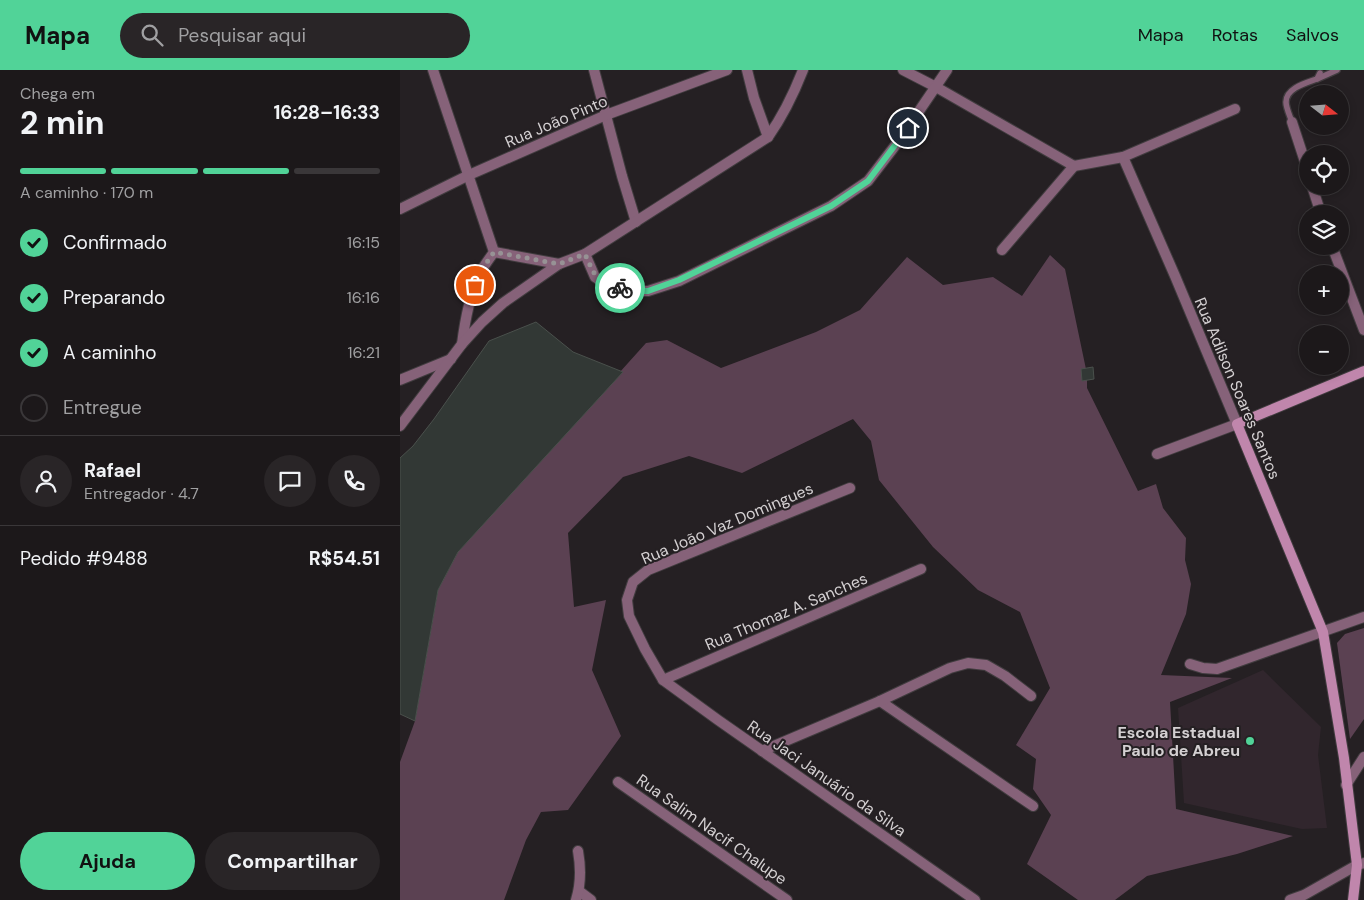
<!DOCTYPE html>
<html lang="pt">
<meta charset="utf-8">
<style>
body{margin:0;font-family:"DM Sans",sans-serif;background:#292527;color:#f1f3f6;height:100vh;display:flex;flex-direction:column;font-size:19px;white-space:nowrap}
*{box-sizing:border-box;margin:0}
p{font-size:16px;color:#a0a0a2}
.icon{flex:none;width:28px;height:28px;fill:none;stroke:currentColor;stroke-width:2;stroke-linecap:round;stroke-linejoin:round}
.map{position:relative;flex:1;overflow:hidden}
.drawer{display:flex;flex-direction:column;background:#1c181a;width:400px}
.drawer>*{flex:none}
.needle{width:32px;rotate:107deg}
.buttons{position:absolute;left:899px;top:15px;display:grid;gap:10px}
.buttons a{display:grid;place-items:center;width:50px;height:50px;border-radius:50%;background:#1c181a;box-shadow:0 2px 8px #0003,0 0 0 1px #3a3739;font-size:25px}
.pin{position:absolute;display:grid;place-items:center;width:42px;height:42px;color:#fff;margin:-21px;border:2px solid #fff;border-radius:50%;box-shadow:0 1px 5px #0007}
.courier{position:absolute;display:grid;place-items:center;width:50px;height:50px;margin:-25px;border:4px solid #51d398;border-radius:50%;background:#fff;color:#222;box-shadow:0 1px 6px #0007}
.overview em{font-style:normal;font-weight:700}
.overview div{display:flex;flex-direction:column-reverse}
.overview{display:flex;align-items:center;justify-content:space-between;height:85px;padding:0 20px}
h1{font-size:32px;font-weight:700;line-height:38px}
.bar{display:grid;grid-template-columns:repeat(4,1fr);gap:8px 5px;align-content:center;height:60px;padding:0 20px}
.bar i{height:6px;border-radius:4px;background:#3a3739}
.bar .active{background:#51d398}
.bar p{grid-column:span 4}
.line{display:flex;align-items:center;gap:12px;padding:0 20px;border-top:1px solid #3a3739}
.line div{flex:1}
.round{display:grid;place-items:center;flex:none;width:52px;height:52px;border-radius:26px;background:#292527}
ol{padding:0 20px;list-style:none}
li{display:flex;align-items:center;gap:15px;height:55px}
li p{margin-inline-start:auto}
li .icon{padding:5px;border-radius:50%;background:#51d398;color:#111;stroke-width:4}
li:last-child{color:#a0a0a2}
li i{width:28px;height:28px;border:2px solid #3a3739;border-radius:50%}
.cta{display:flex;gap:10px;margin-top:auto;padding:10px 20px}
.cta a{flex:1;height:58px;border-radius:30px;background:#51d398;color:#111;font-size:20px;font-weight:700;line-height:58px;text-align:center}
.cta a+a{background:#292527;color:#f1f3f6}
header{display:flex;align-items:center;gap:30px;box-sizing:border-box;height:70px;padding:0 25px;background:#51d398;color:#111}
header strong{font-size:24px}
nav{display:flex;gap:28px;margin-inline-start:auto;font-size:18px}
.search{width:350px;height:45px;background:#292527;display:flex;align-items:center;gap:12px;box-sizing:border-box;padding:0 18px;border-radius:28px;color:#a0a0a2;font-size:19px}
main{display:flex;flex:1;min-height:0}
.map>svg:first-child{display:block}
.built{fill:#31262d}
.green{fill:#5b4152}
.building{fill:#323835;stroke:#4a504c}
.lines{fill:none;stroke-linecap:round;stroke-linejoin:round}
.lane-casing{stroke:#413c3f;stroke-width:8}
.street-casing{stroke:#413c3f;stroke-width:12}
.secondary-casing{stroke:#413c3f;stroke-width:12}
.lane{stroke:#866279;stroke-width:5.5}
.street{stroke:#866279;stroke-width:10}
.secondary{stroke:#c086ac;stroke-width:10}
.done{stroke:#979295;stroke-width:5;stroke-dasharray:0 9}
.route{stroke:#51d398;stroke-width:6}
.poi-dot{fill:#51d398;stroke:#252023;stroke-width:2}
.labels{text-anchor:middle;stroke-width:4;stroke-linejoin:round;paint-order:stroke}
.street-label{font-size:16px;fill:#d4d0d2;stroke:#252023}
.poi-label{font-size:16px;font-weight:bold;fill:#d4d0d2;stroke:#252023;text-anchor:end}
</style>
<header>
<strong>Mapa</strong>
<div class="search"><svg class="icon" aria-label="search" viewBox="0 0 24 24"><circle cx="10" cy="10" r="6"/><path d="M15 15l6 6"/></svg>Pesquisar aqui</div>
<nav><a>Mapa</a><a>Rotas</a><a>Salvos</a></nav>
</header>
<main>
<section class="drawer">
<div class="overview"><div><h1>2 min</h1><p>Chega em</p></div><em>16:28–16:33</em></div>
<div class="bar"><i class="active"></i><i class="active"></i><i class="active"></i><i></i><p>A caminho · 170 m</p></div>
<ol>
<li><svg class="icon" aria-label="check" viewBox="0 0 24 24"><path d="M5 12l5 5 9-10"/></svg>Confirmado<p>16:15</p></li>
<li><svg class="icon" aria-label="check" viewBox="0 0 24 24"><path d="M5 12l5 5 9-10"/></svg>Preparando<p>16:16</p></li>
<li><svg class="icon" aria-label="check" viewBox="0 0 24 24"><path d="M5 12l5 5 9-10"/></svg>A caminho<p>16:21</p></li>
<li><i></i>Entregue</li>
</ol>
<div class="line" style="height:90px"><a class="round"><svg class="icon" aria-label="person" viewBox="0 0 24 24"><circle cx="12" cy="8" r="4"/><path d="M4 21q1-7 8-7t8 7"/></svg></a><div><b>Rafael</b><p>Entregador · 4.7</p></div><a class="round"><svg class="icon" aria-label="chat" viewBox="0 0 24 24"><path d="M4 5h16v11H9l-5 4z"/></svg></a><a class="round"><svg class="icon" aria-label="phone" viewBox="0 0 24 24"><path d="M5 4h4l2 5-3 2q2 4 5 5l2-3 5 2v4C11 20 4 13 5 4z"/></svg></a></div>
<div class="line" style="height:65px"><div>Pedido #9488</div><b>R$54.51</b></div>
<div class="cta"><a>Ajuda</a><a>Compartilhar</a></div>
</section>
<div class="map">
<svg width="964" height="830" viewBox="0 0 964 830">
<rect width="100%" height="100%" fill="#252023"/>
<polygon class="built" points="863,600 921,657 918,685 927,758 902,759 784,733 778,638"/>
<g class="green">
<polygon points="650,185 665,199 687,304 687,318 738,421 756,414 763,438 786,468 785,490 791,514 786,544 761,605 832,608 770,632 776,739 893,766 837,784 747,806 715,830 678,830 627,794 651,745 633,719 636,689 616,675 650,618 620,542 578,520 533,477 479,410 471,371 453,349 342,403 289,386 223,407 168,463 174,537 206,530 192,600 221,666 168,740 141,742 126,770 104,830 0,830 0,692 15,651 38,520 58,482 246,273 267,270 321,298 416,262 460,240 507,187 543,215 593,207 622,226"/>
<polygon points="964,558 964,649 950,669 937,573 945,564"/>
</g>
<g class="building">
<polygon points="136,252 173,282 223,302 58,482 38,520 15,651 0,644 0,388 13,376 34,349 89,271"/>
<polygon points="693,297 694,309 682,311 681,299"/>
</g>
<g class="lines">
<g class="lane-casing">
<g id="lane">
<polyline points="917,9 937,0"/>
<path d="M892,52c-2,-6 -6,-14 -6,-20 0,-14 20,-19 31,-23l3,-6"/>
</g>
</g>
<g class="street-casing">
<g id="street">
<path d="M33,0l61,182c-5,7 -11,15 -15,23 -10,22 -14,45 -17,69"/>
<polyline points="194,0 222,106 236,152"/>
<polyline points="347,0 354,28 368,67"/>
<polyline points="503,0 536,17 674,96"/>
<polyline points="892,52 908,101"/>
<polyline points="723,87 775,206 837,354 757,384"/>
<polyline points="912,116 921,144"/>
<polyline points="0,139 69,105 206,45 327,0"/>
<polyline points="932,176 964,260"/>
<polyline points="602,180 674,96 723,87 835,39"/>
<polyline points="94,182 159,194"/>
<polyline points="185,184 195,207 207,215 230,221 248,221 279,211 431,136 468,111 498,72 547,0"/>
<polyline points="0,310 51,289"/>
<path d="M0,356l62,-82 20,-22 21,-19 56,-39 26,-10 183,-117c15,-21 26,-44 35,-67"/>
<polyline points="450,418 248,500 233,512 227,530 229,546 245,579 263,610 318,650 575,830"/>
<polyline points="790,594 803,598 817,599 964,547"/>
<polyline points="263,610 521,499"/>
<polyline points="480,631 633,736"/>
<polyline points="362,681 480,631 550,598 568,593 586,595 605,606 631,626"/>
<polyline points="218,712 387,830"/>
<polyline points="946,715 964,687"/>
<polyline points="179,821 191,830"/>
<path d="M176,830c5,-16 5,-32 2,-49"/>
<polyline points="890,830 904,825 957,795 964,793"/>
</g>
</g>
<g class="secondary-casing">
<polyline id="secondary" points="953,830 957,795 944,688 923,562 837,354 964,301"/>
</g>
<use href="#lane" class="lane"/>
<use href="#street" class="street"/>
<use href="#secondary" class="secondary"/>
</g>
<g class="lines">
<path class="done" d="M75,215l4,-11 15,-22 65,12 26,-10c10,22 11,28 35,34"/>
<polyline class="route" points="220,218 230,221 248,221 279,210 431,136 468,111 508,58"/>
</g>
<circle class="poi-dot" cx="850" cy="671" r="5"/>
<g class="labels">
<g class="street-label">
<text transform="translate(156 51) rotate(-23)" y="6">Rua João Pinto</text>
<text transform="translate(838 318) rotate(67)" y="6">Rua Adilson Soares Santos</text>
<text transform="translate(327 453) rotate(-23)" y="6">Rua João Vaz Domingues</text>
<text transform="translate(386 541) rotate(-23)" y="6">Rua Thomaz A. Sanches</text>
<text transform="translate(427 708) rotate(35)" y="6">Rua Jaci Januário da Silva</text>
<text transform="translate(312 759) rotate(35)" y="6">Rua Salim Nacif Chalupe</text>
</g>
<g class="poi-label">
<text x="840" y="668">Escola Estadual<tspan x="840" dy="18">Paulo de Abreu</tspan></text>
</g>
</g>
</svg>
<div class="buttons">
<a><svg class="needle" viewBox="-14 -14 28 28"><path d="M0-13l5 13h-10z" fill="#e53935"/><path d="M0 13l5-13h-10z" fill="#a0a0a2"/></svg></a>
<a><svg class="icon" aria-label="locate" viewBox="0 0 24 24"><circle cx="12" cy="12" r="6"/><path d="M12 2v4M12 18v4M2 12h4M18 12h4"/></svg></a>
<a><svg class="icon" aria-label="layers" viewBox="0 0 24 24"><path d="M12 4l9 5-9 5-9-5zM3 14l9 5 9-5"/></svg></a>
<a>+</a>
<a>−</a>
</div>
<div class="pin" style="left:75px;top:215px;background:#ea580c"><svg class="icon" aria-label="bag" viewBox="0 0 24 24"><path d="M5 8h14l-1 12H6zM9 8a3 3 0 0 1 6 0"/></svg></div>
<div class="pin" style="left:508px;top:58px;background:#1f2937"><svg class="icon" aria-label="home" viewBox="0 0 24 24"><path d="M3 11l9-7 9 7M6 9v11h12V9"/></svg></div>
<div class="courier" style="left:220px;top:218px"><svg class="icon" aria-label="bike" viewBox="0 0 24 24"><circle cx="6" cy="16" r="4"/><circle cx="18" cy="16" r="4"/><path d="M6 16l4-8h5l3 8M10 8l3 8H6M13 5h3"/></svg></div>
</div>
</main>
